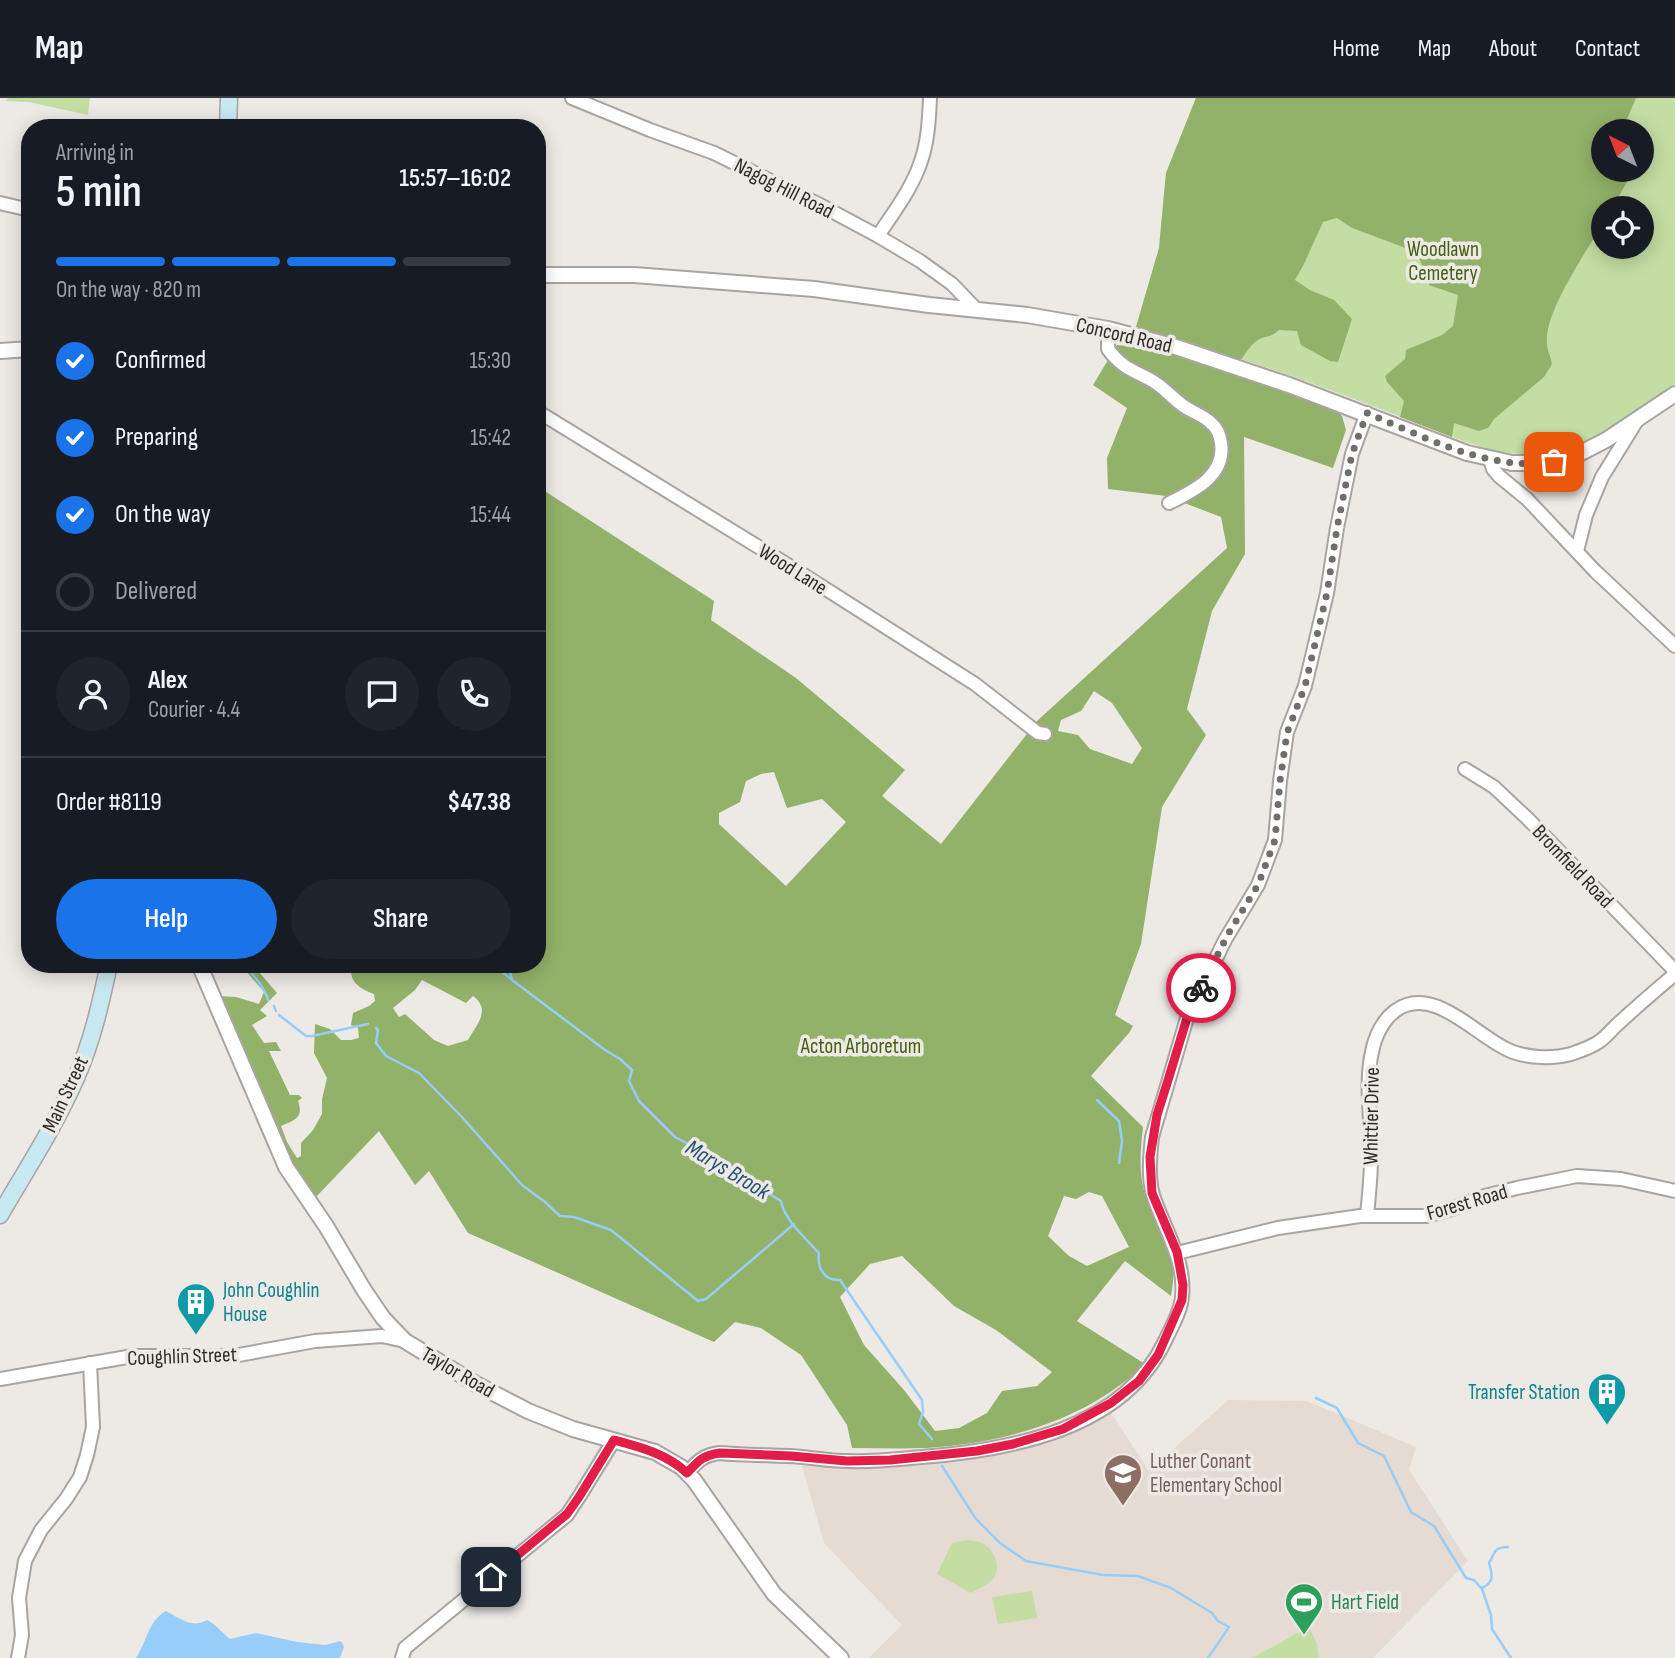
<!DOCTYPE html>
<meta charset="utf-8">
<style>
body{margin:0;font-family:"Sofia Sans Condensed",sans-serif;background:#20242c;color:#f1f3f6;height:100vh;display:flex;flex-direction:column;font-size:26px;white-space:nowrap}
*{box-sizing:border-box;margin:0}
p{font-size:23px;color:#9ea1a6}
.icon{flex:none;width:38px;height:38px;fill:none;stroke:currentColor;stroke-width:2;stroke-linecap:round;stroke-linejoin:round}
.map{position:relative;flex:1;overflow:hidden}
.panel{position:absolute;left:21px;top:21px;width:525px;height:854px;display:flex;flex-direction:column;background:#171b24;border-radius:28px;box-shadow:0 4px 18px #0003}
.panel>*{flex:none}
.needle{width:46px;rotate:318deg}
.controls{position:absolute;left:1591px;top:21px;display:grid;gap:14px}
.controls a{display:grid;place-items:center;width:63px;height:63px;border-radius:50%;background:#171b24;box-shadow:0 4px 18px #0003;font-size:35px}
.pin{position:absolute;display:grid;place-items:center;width:60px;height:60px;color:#fff;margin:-30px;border-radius:14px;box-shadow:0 4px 10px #0006}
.courier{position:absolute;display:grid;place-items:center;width:70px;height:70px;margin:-35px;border:5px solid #e11d48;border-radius:50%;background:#fff;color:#222;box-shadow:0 2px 9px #0007}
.headline em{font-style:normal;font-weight:600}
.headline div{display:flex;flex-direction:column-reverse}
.headline{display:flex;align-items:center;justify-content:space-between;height:119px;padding:0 35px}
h1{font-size:46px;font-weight:600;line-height:52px}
.bar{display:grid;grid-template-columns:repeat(4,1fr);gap:10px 7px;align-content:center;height:84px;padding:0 35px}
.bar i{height:9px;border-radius:5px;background:#363941}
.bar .active{background:#1a73e8}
.bar p{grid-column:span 4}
.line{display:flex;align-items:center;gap:18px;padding:0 35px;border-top:2px solid #363941}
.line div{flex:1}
.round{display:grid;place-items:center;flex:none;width:74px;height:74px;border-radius:37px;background:#20242c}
ol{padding:0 35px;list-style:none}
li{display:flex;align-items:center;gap:21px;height:77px}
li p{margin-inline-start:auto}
li .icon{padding:7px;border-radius:50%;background:#1a73e8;color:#fff;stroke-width:4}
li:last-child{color:#9ea1a6}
li i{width:38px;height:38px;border:4px solid #363941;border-radius:50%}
.cta{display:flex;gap:14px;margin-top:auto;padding:14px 35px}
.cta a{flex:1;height:80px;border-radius:42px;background:#1a73e8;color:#fff;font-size:28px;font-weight:600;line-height:80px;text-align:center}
.cta a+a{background:#20242c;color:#f1f3f6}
header{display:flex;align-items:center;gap:42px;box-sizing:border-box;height:98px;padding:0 35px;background:#171b24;border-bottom:2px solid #363941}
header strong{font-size:33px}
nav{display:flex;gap:38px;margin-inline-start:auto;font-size:24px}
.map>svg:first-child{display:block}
.built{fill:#e6dbd2}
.green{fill:#c3dda3;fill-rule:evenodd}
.forest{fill:#92b269;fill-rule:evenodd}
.water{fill:#97cdf9}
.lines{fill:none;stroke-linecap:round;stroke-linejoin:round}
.stream{stroke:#97cdf9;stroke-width:2.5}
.minor-casing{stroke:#a9a4a1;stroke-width:16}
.tertiary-casing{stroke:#a9a4a1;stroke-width:18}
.secondary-casing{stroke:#a9a4a1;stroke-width:19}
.minor{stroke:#fff;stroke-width:12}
.tertiary{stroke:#fff;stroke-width:14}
.secondary{stroke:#c8e9f2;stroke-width:16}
.done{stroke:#706e6b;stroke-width:7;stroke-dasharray:0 12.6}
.route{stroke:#e11d48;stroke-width:9}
.labels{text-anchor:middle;stroke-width:7;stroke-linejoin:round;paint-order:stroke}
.street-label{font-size:21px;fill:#2d2b2a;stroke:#ede9e5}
.park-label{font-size:21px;fill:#435f10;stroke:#ede9e5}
.culture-label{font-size:21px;fill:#0d838f;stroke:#ede9e5;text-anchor:start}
.education-label{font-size:21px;fill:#785e54;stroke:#ede9e5;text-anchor:start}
.leisure-label{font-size:21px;fill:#27864d;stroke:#ede9e5;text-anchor:start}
.water-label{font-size:23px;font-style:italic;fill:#205176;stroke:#ede9e5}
</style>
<header>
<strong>Map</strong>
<nav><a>Home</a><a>Map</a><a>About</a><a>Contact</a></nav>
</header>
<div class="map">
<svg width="1675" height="1560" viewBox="0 0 1675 1560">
<rect width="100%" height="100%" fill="#ede9e5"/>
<polygon class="built" points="1228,1302 1307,1303 1416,1349 1409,1372 1468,1463 1373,1560 869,1560 902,1527 824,1445 802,1368 902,1369 1012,1355 1071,1335 1110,1313 1149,1373"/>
<g class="green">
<polygon points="8,0 90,0 88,17 29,4 6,3"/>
<path d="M1196,0h479v286c-35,24 -77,61 -119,68 -46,9 -87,-8 -128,-25 -32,-12 -63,-24 -95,-36 -64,-24 -130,-45 -197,-64l23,-79 7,-75zM1603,33h39v39h-39zM1603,110h39v39h-39z"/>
<path d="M968,1442c5,1 11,1 16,4 12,8 19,28 6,38 -5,4 -13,7 -19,11l-34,-19 15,-31z"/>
<polygon points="1032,1493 1037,1520 998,1526 992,1499"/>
<polygon points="1309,1529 1317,1546 1319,1560 1252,1560"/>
</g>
<g class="forest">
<path d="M1196,0h440l-14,33h-19v39h26l-2,12 -15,26h-9v15c-16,28 -59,89 -56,120 0,7 4,14 5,21l-8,13 -50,42 -6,9 -9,3 -25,-8 -2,14 -52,-20 4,-16 -17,-19 -2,-6 20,-17 1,-9 36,-15 11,-9 5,-31 -29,-10 -9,-25 -9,-8 -8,-5 -51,-19 -15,-10 -14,4 -19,42 -9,16 15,10 24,10 18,19 -14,43 -8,-1 -29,-16 -4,-14 -18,-1c-10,9 -13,5 -21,10 -8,5 -12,13 -17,20l-55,-19 -50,-14 23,-79 7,-75z"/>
<path d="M1117,247l23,2 46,11 148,49 8,9 4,14 -13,38 -89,-31 1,117 -33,57 -25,98 19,26 -44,72 -21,137 -26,71 18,11 -4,7 -38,43 52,51c-3,26 -5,51 5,76 6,18 19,36 24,55 3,13 1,26 -1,38l-46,-35 -48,60 68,43c-58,56 -139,79 -218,84 -25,1 -50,0 -75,0l-5,-23 -46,-70 -40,-27 -26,-6 -21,20 -246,-109 -39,-62 -14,14 -36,-54 -64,67 -22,-30 -47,-110 -12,-34 -15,-28 17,1 23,7 5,-12 -24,-28h12l25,29 -17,17 7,6 -15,9 12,18 12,-1 5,9h-12l21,44h9l3,3 -4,3c6,17 -3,19 -17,25l6,16 10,16 4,-2v-13l12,-13 9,-16v-15l5,-21 -13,-25 1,-29 15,5 11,11h10l8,-2 -1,-10 -7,-3 2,-12 16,-7 6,-5 -1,-7c-13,-5 -28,-13 -21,-30h184v-478l177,115 -3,19 85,58 109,92 -23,26 59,48 96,-123 190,-173 -6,-31 -55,-21 -58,-7 -1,-31 20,-50 -34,-23zM1094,593l18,12 30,45 -10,16 -42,-15 -12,-14 -20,-4 3,-11 20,-9zM774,674l13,36 35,-9 24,23 -60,64 -67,-62v-11l21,-11 6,-21 15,-7zM422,882l44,23 7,-7c19,14 3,29 -5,44l-20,6 -14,-6 -29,-26 -6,3 -6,-9 22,-18zM1089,1094l13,4 27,51 -42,19 -18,-10 -21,-20 16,-40 12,3zM902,1158l52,50 42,24 56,42 -15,14 -35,5 -15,22 -28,15 -24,3 -31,-41 -40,-45 -24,-48 30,-33z"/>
</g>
<path class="water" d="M166,1513c13,7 26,18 41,9 9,4 15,13 23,19l26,-6 41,9 28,3 16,-4 3,6 -4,11h-204c11,-16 12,-37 30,-47z"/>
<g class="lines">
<g class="stream">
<path d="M244,866c9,11 20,22 24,36"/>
<polyline points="491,866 511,881"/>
<path d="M508,866l4,16 93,70 15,9 12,11 -3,11 10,20 36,36 75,40 5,7 9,3 4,6 13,8c2,17 26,39 38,52 -2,15 5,28 21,27l82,120 1,12 -4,12 13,15"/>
<polyline points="274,908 276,913"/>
<polyline points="279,917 306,938 312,938 368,926"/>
<polyline points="376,930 378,932 376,945 386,958 419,975 461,1018 522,1087 545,1104 560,1118 574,1119 611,1132 698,1203 706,1201 794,1126"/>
<polyline points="1097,1002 1119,1023 1122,1043 1119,1065"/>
<polyline points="1316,1300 1337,1310 1358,1345 1384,1358 1411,1414 1434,1428 1466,1480 1474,1482 1482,1491 1491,1517 1492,1531 1511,1560"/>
<polyline points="942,1368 976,1421 1000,1445 1026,1463 1103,1477 1138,1478 1171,1490 1212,1515 1218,1523 1229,1529 1208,1560"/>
<path d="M1482,1490c12,-6 11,-12 7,-25 7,-11 3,-15 19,-16"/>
</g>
<g class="minor-casing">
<g id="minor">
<polyline points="572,0 650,32 714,55 822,108 878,138 920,163 952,186 977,212"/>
<polyline points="0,105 30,112"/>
<path d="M878,138c15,-23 33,-46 42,-72 8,-21 9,-44 10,-66"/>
<path d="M1114,233l-6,11v7c13,18 24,21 43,31 13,7 22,19 34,27 9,6 20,9 27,17 6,5 8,12 9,19 5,33 -28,48 -52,60"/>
<polyline points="537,313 796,472 975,586 1038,635 1045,636"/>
<polyline points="1490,361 1493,371 1499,378 1527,401 1595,473 1675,548"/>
<polyline points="1577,453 1586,417 1602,379 1636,324"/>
<polyline points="1465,671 1494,689 1528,721 1675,873"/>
<path d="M1367,1118c2,-23 5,-46 4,-69 0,-32 -6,-64 1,-95 3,-16 11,-32 23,-41 39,-29 84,29 118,41 17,6 40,7 58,2 9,-3 21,-7 29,-13 7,-5 12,-12 19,-18 18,-17 37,-33 56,-49"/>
<polyline points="1177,1155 1278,1130 1360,1118 1426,1118 1452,1111 1481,1099 1517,1090 1577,1078 1621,1081 1675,1093"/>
<polyline points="0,1281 133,1258 233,1258 315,1243 382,1238 405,1243"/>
<path d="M687,1375c11,-12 16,-18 33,-20 23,2 46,2 69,3 20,1 39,5 59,5 25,1 50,-2 74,-4 88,-7 201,-27 243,-116 6,-13 16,-30 17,-44 4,-37 -18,-68 -29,-102 -5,-18 -3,-39 -1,-58l35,-119 38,-78 33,-55 17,-45 5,-59 7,-49 18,-46 22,-93 10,-65 15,-74 15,-41"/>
<polyline points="18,1560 22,1537 19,1500 25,1463 41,1432 66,1401 80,1379 87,1357 93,1329 90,1265"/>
<polyline points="402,1560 405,1550 567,1417 579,1399 614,1342"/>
</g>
</g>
<g class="tertiary-casing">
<g id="tertiary">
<polyline points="537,177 634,177 814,191 929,207 1027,217 1108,231 1176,249 1289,287 1467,355 1512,365 1546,365 1577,357 1606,342 1675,296"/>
<polyline points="0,253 30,251"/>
<polyline points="199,866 286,1069 326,1128 364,1192 383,1220 405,1243 476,1286 528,1313 573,1331 655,1354 681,1369 694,1382 774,1496 841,1560"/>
</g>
</g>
<g class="secondary-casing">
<g id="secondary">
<polyline points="228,30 229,0"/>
<path d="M0,1117c26,-45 55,-89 76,-137 16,-36 25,-76 33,-114"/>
</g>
</g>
<use href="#minor" class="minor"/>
<use href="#tertiary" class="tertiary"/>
<use href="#secondary" class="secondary"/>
</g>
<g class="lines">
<path class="done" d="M1201,890l26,-52 31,-51 17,-45 5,-59 7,-48 18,-47 22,-93 10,-65 15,-74 15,-41c58,24 122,59 187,49"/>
<path class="route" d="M491,1479l76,-63 12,-17 35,-57c26,7 53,14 73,33 11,-12 16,-18 33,-20l71,3 56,5 43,-1 87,-9 36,-7 50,-15 48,-26 28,-22 19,-26 24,-55 1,-15 -3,-17 -3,-16 -25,-59 -2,-36 7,-42 12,-38 18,-59 14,-30"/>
</g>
<defs>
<g id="building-pin" transform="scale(2.0125)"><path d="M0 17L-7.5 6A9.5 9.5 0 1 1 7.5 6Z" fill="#0f9aa8" stroke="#ede9e5"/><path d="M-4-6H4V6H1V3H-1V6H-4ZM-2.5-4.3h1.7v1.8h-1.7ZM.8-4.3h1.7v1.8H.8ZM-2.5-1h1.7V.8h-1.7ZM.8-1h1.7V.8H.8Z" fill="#fff"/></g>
<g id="school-pin" transform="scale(2.0125)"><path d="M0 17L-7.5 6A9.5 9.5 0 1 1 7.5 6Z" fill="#8d6e63" stroke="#ede9e5"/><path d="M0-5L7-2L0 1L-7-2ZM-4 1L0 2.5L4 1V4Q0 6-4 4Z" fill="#fff"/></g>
<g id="stadium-pin" transform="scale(2.0125)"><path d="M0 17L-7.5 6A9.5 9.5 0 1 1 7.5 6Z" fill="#2e9e5b" stroke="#ede9e5"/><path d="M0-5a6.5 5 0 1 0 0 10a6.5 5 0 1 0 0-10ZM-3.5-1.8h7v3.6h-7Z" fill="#fff"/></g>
</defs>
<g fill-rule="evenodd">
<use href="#building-pin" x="196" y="1204"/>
<use href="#building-pin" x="1607" y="1294"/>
<use href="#school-pin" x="1123" y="1375"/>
<use href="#stadium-pin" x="1304" y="1504"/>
</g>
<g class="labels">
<g class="street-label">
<text transform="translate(784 90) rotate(27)" y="7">Nagog Hill Road</text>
<text transform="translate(1124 237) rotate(13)" y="7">Concord Road</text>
<text transform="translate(793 471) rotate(32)" y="7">Wood Lane</text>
<text transform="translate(1573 768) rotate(46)" y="7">Bromfield Road</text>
<text transform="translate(65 996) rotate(-65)" y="7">Main Street</text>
<text transform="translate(1371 1018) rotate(-89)" y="7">Whittier Drive</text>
<text transform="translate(1467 1104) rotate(-16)" y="7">Forest Road</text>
<text transform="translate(182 1258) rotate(-2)" y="7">Coughlin Street</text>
<text transform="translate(458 1274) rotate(30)" y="7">Taylor Road</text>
</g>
<g class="park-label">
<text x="1443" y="158">Woodlawn<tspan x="1443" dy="24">Cemetery</tspan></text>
<text x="861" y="955">Acton Arboretum</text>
</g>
<g class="culture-label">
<text x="223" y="1199">John Coughlin<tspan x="223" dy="24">House</tspan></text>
<text x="1580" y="1301" text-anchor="end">Transfer Station</text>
</g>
<g class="education-label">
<text x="1150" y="1370">Luther Conant<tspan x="1150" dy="24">Elementary School</tspan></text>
</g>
<g class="leisure-label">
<text x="1331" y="1511">Hart Field</text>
</g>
<g class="water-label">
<text transform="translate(728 1071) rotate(31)" y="8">Marys Brook</text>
</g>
</g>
</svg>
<div class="controls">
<a><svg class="needle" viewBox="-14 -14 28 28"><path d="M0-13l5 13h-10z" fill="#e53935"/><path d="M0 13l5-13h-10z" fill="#9ea1a6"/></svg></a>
<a><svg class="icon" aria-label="locate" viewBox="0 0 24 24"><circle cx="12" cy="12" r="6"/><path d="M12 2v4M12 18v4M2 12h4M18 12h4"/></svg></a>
</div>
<div class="pin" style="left:1554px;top:364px;background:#ea580c"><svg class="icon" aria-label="bag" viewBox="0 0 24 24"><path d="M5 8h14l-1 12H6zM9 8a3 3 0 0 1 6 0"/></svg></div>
<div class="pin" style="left:491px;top:1479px;background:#1f2937"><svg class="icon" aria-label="home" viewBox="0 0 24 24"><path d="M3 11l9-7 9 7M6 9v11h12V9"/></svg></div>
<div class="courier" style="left:1201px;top:890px"><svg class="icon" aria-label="bike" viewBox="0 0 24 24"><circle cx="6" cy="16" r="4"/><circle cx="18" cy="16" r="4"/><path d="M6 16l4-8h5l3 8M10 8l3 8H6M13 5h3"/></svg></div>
<section class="panel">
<div class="headline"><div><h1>5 min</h1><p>Arriving in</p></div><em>15:57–16:02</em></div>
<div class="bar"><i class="active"></i><i class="active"></i><i class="active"></i><i></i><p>On the way · 820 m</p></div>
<ol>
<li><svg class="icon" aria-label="check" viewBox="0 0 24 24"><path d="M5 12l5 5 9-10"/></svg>Confirmed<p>15:30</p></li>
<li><svg class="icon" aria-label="check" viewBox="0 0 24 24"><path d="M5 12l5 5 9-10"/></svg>Preparing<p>15:42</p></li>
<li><svg class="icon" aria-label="check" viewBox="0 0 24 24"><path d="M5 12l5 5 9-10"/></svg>On the way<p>15:44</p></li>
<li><i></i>Delivered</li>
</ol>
<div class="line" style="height:126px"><a class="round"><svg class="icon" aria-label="person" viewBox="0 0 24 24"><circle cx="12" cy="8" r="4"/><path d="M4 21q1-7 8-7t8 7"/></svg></a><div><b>Alex</b><p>Courier · 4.4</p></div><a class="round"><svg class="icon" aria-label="chat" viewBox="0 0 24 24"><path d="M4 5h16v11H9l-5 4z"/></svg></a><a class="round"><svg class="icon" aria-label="phone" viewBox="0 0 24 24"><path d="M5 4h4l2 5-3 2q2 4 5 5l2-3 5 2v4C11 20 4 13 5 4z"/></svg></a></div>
<div class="line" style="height:91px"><div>Order #8119</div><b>$47.38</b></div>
<div class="cta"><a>Help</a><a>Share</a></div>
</section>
</div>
